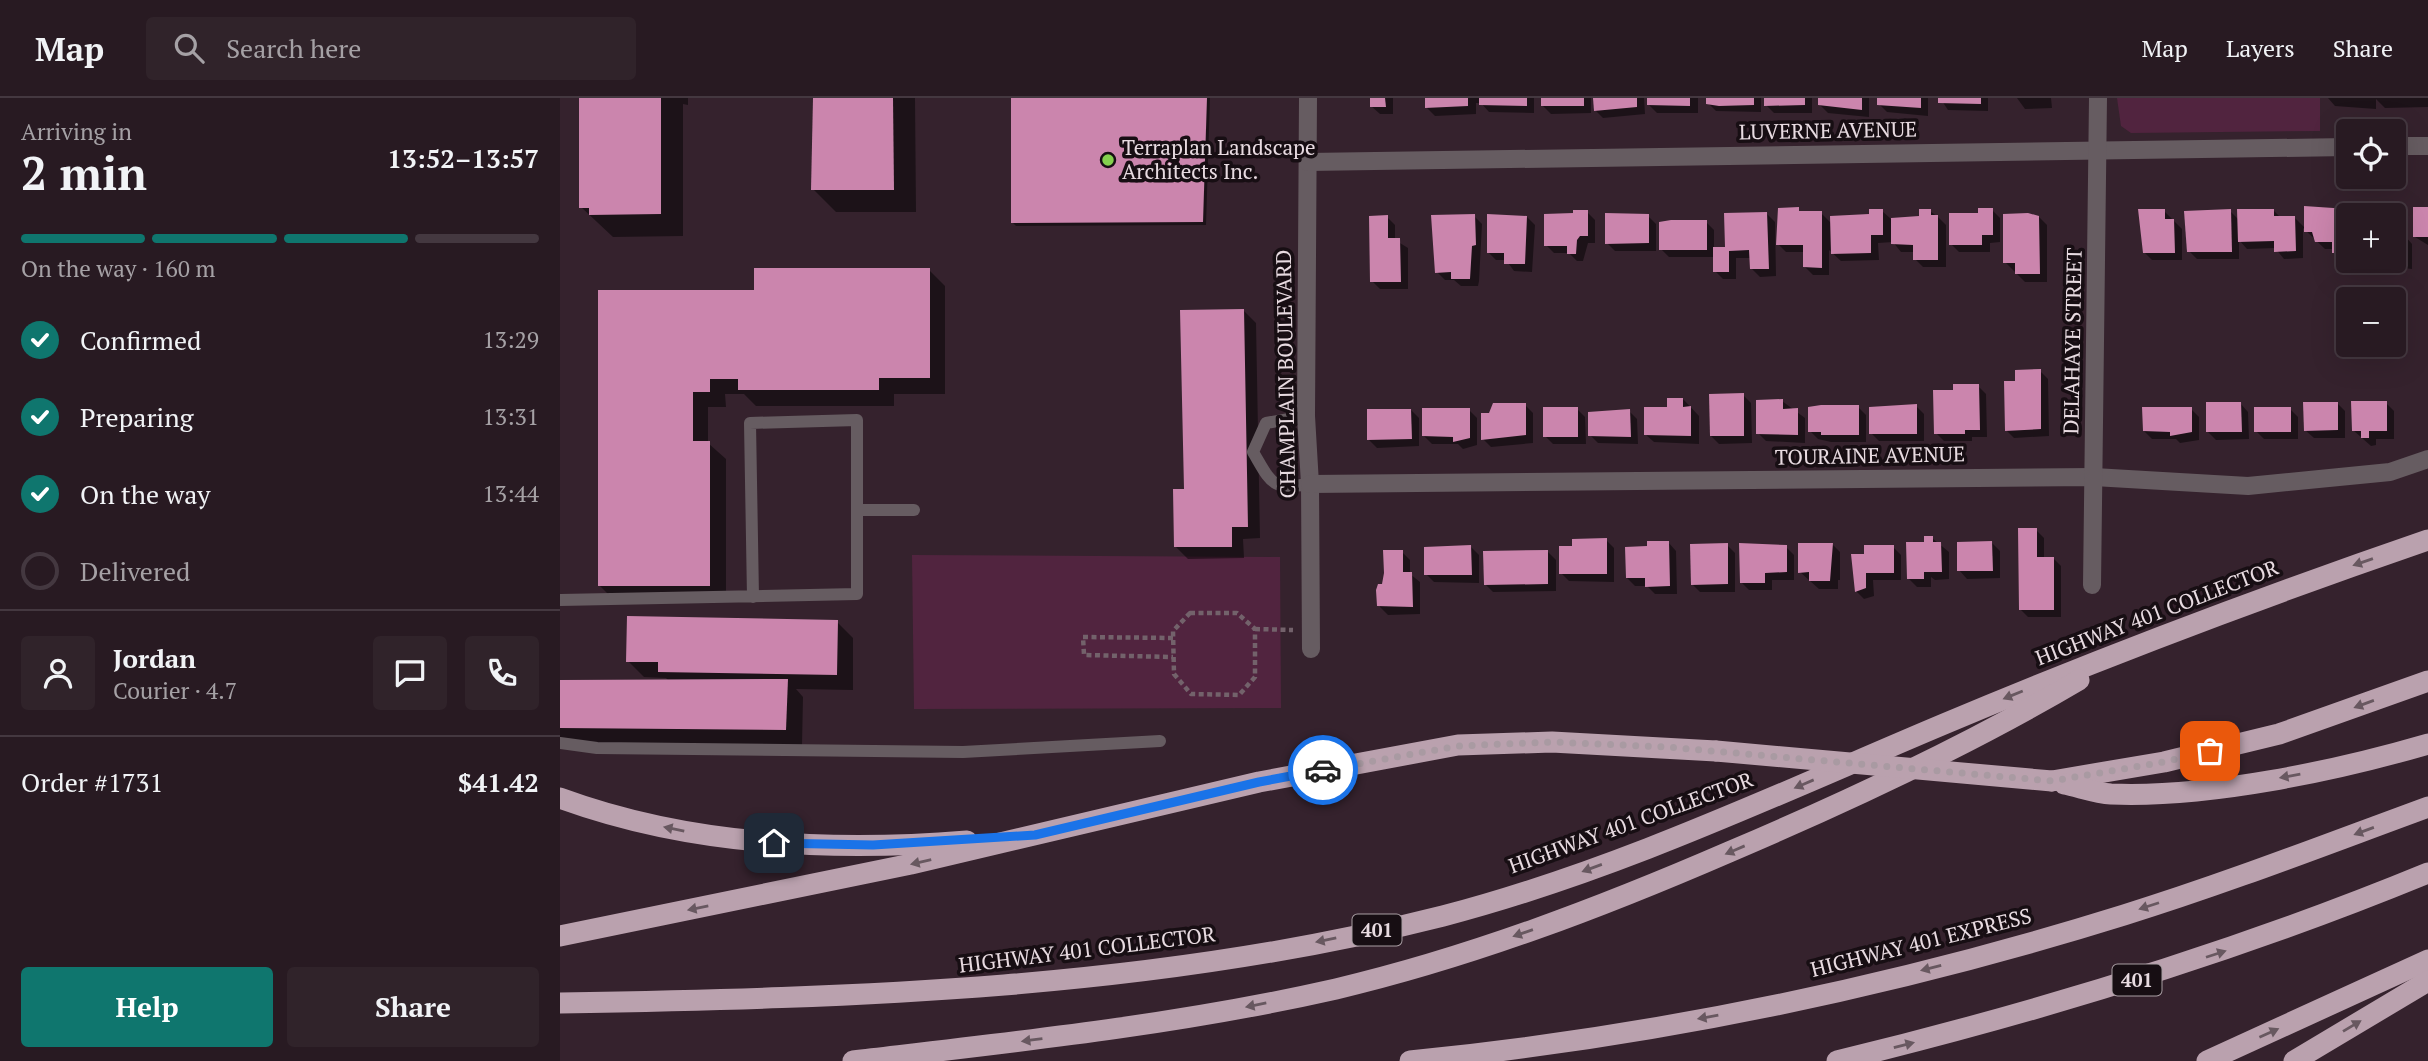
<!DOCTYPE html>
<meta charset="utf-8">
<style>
body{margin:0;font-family:"PT Serif",serif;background:#30232a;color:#f1f3f6;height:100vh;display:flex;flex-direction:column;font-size:26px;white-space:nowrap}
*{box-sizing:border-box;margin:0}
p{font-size:23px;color:#a5a1a5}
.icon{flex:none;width:38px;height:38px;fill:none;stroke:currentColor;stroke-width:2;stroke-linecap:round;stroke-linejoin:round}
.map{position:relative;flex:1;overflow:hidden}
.side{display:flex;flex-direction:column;background:#281a22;width:560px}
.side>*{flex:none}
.fabs{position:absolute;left:1776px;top:21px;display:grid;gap:14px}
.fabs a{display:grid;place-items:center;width:70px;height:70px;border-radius:7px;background:#281a22;box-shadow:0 7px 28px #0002,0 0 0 2px #443840;font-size:35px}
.pin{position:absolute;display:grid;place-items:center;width:60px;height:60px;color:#fff;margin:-30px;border-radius:14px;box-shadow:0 4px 10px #0006}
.courier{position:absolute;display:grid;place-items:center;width:70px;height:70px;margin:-35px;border:5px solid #1a73e8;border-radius:50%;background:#fff;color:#222;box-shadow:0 2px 9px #0007}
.head em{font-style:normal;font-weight:800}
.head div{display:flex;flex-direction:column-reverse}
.head{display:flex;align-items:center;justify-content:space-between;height:119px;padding:0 21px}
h1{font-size:46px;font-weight:800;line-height:52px}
.bar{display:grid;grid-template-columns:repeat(4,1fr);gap:10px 7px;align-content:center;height:84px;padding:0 21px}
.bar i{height:9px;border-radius:5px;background:#443840}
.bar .current{background:#0f766e}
.bar p{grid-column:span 4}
.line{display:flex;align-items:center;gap:18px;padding:0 21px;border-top:2px solid #443840}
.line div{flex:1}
.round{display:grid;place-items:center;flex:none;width:74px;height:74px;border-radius:7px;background:#30232a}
ol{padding:0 21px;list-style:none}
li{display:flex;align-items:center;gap:21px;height:77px}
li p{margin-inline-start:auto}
li .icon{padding:7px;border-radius:50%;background:#0f766e;color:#fff;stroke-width:4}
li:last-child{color:#a5a1a5}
li i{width:38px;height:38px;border:4px solid #443840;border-radius:50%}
.button{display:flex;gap:14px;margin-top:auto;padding:14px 21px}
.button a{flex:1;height:80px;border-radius:7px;background:#0f766e;color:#fff;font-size:28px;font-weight:800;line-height:80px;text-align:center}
.button a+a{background:#30232a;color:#f1f3f6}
header{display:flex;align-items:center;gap:42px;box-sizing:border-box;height:98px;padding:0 35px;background:#281a22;border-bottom:2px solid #443840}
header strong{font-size:33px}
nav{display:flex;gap:38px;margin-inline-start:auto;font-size:24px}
.search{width:490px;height:63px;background:#30232a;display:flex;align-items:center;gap:18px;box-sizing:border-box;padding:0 24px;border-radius:7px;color:#a5a1a5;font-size:26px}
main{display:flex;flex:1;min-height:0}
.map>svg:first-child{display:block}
.green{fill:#51243f}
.shadow{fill:#0007}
.building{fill:#cb85ad}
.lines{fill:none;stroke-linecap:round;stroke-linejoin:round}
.path{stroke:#73626b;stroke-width:4.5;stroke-dasharray:5 3.5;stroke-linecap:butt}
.service{stroke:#665c61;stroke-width:12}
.minor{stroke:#665c61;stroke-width:18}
.motorway{stroke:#baa1ae;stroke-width:21}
.motorway-bridge{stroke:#baa1ae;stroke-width:21}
.oneway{fill:#685860}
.done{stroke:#a99aa2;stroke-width:7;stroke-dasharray:0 12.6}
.route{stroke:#1a73e8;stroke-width:9}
.poi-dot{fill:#84d04e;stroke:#170e13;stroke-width:2.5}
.labels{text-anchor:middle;stroke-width:7;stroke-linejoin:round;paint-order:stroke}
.shield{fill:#170e13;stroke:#a99ea3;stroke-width:2}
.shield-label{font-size:19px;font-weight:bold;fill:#e8dbe1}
.street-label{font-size:21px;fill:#e8dbe1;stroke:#170e13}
.poi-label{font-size:21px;fill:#e8dbe1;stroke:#170e13;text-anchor:start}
</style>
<header>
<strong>Map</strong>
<div class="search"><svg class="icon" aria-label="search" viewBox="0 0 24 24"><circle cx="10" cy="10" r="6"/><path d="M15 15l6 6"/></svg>Search here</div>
<nav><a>Map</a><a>Layers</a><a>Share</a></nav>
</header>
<main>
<section class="side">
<div class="head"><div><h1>2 min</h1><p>Arriving in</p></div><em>13:52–13:57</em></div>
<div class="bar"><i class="current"></i><i class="current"></i><i class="current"></i><i></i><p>On the way · 160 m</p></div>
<ol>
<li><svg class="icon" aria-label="check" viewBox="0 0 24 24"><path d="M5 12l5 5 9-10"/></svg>Confirmed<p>13:29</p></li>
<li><svg class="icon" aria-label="check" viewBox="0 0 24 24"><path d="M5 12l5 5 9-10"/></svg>Preparing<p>13:31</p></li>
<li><svg class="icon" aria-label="check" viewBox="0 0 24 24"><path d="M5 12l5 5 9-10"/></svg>On the way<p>13:44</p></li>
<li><i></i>Delivered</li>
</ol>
<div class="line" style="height:126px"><a class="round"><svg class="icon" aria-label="person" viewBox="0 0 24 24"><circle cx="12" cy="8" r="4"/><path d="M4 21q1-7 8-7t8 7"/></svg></a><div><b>Jordan</b><p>Courier · 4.7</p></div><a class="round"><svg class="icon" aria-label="chat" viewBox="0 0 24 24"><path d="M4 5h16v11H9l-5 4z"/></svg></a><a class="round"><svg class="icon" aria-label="phone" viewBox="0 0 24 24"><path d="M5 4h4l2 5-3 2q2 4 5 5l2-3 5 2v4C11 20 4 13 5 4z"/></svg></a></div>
<div class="line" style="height:91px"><div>Order #1731</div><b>$41.42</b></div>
<div class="button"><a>Help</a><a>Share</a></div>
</section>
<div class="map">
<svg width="1868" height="963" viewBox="0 0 1868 963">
<rect width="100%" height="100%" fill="#35222d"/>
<g class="green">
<polygon points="1557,0 1760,0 1760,33 1571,35 1561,28"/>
<polygon points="352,457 720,459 721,610 354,611"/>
</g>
<g class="shadow">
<polygon points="21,0 128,0 128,7 123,6 123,138 53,139 21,109"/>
<polygon points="254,0 355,0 356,114 276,114 253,91"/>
<polygon points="453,0 650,0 646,127 456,128 453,125"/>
<polygon points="811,0 833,0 833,16 820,16 811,8"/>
<polygon points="867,0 974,0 974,15 929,14 921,5 916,5 916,16 875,18 867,10"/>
<polygon points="983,0 1031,0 1031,15 991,16 983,8"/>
<polygon points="1035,0 1084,0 1085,16 1043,20 1035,12"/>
<polygon points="1089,0 1138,0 1138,15 1097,15 1089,7"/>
<polygon points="1148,0 1201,0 1201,14 1156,13 1148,5"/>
<polygon points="1206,0 1252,0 1252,15 1214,15 1206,7"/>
<polygon points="1260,0 1309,0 1309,19 1268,15 1260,7"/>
<polygon points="1319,0 1368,0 1368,18 1327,14 1319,6"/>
<polygon points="1380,0 1428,0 1428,13 1388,12"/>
<polygon points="1457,0 1491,0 1492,10 1465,11"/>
<polygon points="1768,0 1868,0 1868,9 1825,10 1816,1 1816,11 1775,8"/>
<polygon points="1868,110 1868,147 1855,139"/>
<polygon points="1829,111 1838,119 1838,137 1844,137 1852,146 1852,171 1825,168 1820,163 1834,163 1834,117 1800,117 1800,112"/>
<polygon points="1432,112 1440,120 1440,144 1430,145 1430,154 1399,154 1391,146 1419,116"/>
<polygon points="1713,112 1721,120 1735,120 1746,131 1787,112 1792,117 1788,117 1788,162 1782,162 1774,151 1765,151 1743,130 1743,160 1724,161 1715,150 1687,151 1679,142 1679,161 1637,161 1629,153 1670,113 1679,122"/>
<polygon points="1322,113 1331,121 1361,119 1370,113 1378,119 1386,127 1386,169 1363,169 1355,161 1355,154 1341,154 1333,144 1318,145 1319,162 1281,163 1269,152 1269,177 1253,177 1245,169 1244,154 1226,154 1218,146 1261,115 1272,126"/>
<polygon points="1604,113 1622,131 1622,162 1592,162 1584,154"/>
<polygon points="1027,114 1035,122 1035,145 1028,145 1023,163 1017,163 1009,155 994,155 986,147 985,118"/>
<polygon points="1207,116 1215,124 1216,178 1200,179 1192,171 1191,160 1176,160 1176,181 1163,181 1155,173 1155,159 1109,159 1101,151 1146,124 1154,132 1154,151 1166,150"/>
<polygon points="914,118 922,126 919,183 918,188 901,188 894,182 885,182 877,174"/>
<polygon points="1088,118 1096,126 1096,153 1055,153 1047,145"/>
<polygon points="827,119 835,127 835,142 848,150 848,191 820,191 812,183"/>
<polygon points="967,119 975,127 972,174 954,173 946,162 936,162 928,154"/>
<polygon points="1479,119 1487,127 1487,184 1465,184 1445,164"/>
<polygon points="369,172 385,188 385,296 334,296 334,308 196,308 184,296 165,296 166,309 148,309 148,345 166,361 166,504 56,504 40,488 40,194 196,194"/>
<polygon points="683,212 696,225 700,440 683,441 684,460 628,461 616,449 626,392"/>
<polygon points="1480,273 1488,281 1489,338 1454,340 1446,332 1457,285"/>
<polygon points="1418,288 1426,296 1427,339 1412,339 1412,343 1384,343 1376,335 1395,294"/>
<polygon points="1183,297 1191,305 1192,345 1159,346 1151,338"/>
<polygon points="1123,301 1139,318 1139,346 1094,344 1085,336 1109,310"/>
<polygon points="1222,303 1245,320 1245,345 1206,343 1198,335"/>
<polygon points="1680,305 1688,314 1689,341 1656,342 1648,334"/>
<polygon points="1777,305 1785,313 1785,340 1754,340 1745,332"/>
<polygon points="1826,305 1834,313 1834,341 1816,341 1816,347 1811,348 1793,332"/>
<polygon points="965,307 973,315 973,345 931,349 923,341"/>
<polygon points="1356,308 1364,316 1364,343 1319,343 1311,335"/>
<polygon points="1298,309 1306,317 1306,344 1271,344 1258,341 1250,333"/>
<polygon points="1017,311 1025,319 1026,346 993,346 985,338"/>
<polygon points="1631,311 1639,319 1639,342 1620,345 1616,341 1592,341 1584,333"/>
<polygon points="1730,311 1738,319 1738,341 1704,341 1696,333"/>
<polygon points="851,312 859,320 859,348 817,350 809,342"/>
<polygon points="909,312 917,320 917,347 903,351 898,346 872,346 864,338"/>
<polygon points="1069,313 1077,321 1078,346 1038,345 1030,337"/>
<polygon points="1476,432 1484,440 1484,461 1493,460 1501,468 1501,519 1468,519 1460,511"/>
<polygon points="1372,440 1389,454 1389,481 1375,482 1371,479 1371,489 1357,489 1349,481 1366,446"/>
<polygon points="1046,442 1054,450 1054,484 1009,483 1001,475 1014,450"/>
<polygon points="1108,444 1116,453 1117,496 1095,496 1087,488 1075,488 1067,480 1089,450"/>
<polygon points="1432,445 1440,453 1440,480 1407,481 1399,472"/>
<polygon points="1272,446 1280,454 1280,482 1278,482 1278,491 1259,491 1240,474"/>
<polygon points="1167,447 1175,455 1175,494 1140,494 1132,486"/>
<polygon points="911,449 919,457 919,485 874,484 866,476"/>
<polygon points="1226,449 1234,457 1234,482 1212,482 1212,492 1189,492 1181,484"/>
<polygon points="1333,449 1341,457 1341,482 1313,482 1314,498 1304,501 1296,493 1306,457"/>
<polygon points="842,454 850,462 850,476 860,484 860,516 828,517 820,509 819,488 824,488"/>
<polygon points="988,454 996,462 996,493 933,494 925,486"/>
<polygon points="277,524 293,540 293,592 236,591 243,599 242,647 5,645 0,640 0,584 109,583 106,580 84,579 68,563"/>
</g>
<g class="building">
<polygon points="19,0 101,0 101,116 29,117 29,110 19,110"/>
<polygon points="253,0 333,0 334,92 251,92"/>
<polygon points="451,0 647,0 643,124 451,125"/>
<polygon points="810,0 825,0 826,9 810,9"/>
<polygon points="865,0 908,0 908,8 865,10"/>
<polygon points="919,0 967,0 967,8 919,7"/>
<rect x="981" y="0" width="43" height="8"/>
<polygon points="1033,0 1077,0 1077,9 1034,13"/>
<polygon points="1087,0 1130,0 1130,8 1087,7"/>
<polygon points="1146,0 1194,0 1194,7 1159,8 1146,6"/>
<polygon points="1204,0 1245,0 1245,7 1204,8"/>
<polygon points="1258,0 1302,0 1302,12 1258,7"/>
<polygon points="1317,0 1361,0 1361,10 1317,7"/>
<polygon points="1378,0 1421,0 1421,6 1378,5"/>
<polygon points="1744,108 1788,111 1786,155 1772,155 1772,144 1755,144 1752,134 1744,134"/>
<polygon points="1239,109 1239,113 1262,113 1262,170 1243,169 1243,147 1216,147 1218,110"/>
<polygon points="1830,109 1830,117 1799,117 1799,110"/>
<rect x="1853" y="109" width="15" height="30"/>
<polygon points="1418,110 1433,110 1433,137 1422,137 1422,147 1389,147 1389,115 1418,115"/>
<polygon points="1309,111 1323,111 1323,137 1311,137 1311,155 1271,156 1270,118 1309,116"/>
<polygon points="1359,111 1371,111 1371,117 1378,117 1378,162 1353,162 1353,147 1331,146 1331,120 1359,118"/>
<polygon points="1578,111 1605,111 1605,121 1614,121 1615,155 1583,155"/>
<polygon points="1671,111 1672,154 1627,154 1624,113"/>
<polygon points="1677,111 1714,111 1714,118 1735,118 1736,153 1714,154 1714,143 1678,144"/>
<polygon points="1013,112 1028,112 1028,138 1020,138 1017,142 1016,156 1007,156 1007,148 984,148 984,116 1013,115"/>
<polygon points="1207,114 1209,171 1190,171 1189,152 1169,153 1169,174 1153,174 1153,149 1165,149 1164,115"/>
<polygon points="1045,115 1089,116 1089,145 1045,146"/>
<polygon points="1468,115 1479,118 1480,176 1455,176 1455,165 1443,165 1443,116"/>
<polygon points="915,116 916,147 912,148 910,181 891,181 891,174 875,175 871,117"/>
<polygon points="927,116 967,118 965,166 944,166 944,155 927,155"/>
<polygon points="828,117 828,140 840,140 841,184 810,184 809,118"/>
<polygon points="1111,122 1147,122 1147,152 1099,152 1099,124"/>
<rect x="1834" y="136" width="11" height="28"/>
<polygon points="194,170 370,170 370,280 319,280 319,292 178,292 178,281 150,281 150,294 133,294 133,343 150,343 150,488 38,488 38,192 194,192"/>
<polygon points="684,211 688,429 672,429 672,449 614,449 613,391 624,391 620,212"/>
<polygon points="1481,271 1481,331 1445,333 1444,283 1455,283 1455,272"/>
<polygon points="1393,286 1419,286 1420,332 1405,332 1405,336 1374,336 1373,292 1393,292"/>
<polygon points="1184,295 1184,338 1150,338 1149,296"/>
<polygon points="1107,300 1123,300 1123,309 1131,308 1131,338 1084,337 1084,309 1107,309"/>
<polygon points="1223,301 1223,311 1238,310 1238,337 1196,336 1196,302"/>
<polygon points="1791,303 1827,303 1827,333 1809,333 1809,340 1801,340 1801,333 1792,333"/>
<polygon points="1646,304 1681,304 1682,334 1646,334"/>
<polygon points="1743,304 1778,304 1778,332 1744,333"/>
<polygon points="933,305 966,305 966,337 921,342 921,315 929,315"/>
<polygon points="1357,306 1357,336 1309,336 1309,309"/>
<polygon points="1261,307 1299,307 1299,337 1261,337 1261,334 1248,334 1248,309"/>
<rect x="983" y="309" width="35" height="30"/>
<polygon points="1582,309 1632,309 1632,334 1610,338 1610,334 1583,333"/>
<rect x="1694" y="309" width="37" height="25"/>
<polygon points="862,310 910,310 910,340 893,344 893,339 862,338"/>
<polygon points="807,311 851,311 852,341 807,342"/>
<polygon points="1070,311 1071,339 1028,338 1028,314"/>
<polygon points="1458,430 1477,430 1477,459 1494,459 1494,512 1459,512"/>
<polygon points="1364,438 1373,438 1373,444 1381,444 1382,474 1364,474 1364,481 1347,481 1346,444 1364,444"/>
<polygon points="1047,440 1047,476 999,476 999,448 1012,448 1012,441"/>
<polygon points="1087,443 1109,443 1110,488 1085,489 1085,480 1066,480 1065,449 1087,448"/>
<polygon points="1432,443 1433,473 1397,473 1397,444"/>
<polygon points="1168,445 1168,486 1131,487 1130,446"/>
<polygon points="1179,445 1227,447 1227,474 1205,475 1205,485 1180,485"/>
<polygon points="1238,445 1273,445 1270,483 1249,483 1249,474 1238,475"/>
<polygon points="911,447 912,477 864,477 864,449"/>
<polygon points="1304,447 1334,447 1334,475 1306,475 1306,490 1295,494 1291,456 1304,456"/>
<polygon points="823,452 843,452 843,474 852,474 853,509 817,508 816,492 818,486 822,486 824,475"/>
<polygon points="988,452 988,486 924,487 923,453"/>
<polygon points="67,518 278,522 277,577 98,574 98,564 66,564"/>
<polygon points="228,581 226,632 0,630 0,582"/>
</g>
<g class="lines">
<g class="path">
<polygon points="630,515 677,515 695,531 695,579 679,597 631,596 614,576 613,533"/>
<polyline points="695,531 733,532"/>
<polyline points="613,540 523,539 524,557 613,559"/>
</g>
<g class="service">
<path d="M746,318l-40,7 -13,29c19,32 18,38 57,32"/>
<polyline points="297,412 354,412"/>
<polyline points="0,502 297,496 297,322 190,325 193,499"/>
<polyline points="0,645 37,650 403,654 600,643"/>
</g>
<g class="minor">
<polyline points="748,0 746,318 750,386 751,551"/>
<polyline points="1834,48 1868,48"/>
<polyline points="748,64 1788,49"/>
<polyline points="750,386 1534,379 1688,388 1830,374 1868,361"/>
<polyline points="1532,487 1538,0"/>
</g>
<g class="motorway">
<polyline points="1492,683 1604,664 1719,636 1868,583"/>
<path d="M1504,686c15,3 32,9 47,10 97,4 224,-23 317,-50"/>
<path d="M0,700c128,47 272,54 407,43"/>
<polyline points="0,838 351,766 699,684 898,647 992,644 1156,653"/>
<path d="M0,905c295,-5 595,-14 883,-87 173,-45 337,-123 501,-192 159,-67 321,-128 484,-184"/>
<path d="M293,963c162,-19 324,-36 483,-72 135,-32 266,-82 393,-137 120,-51 238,-106 350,-172"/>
<path d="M850,963c241,-24 483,-74 714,-146 103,-32 203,-71 304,-108"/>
<path d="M1277,963c202,-49 399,-109 591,-188"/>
<polyline points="1647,963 1868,862"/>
<polyline points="1734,963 1868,883"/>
</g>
<polyline class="motorway-bridge" points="1156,653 1492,683"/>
</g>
<defs><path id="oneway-solid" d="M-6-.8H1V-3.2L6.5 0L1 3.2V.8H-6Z" transform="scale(1.75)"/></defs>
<g class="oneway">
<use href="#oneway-solid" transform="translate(1803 464) rotate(161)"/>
<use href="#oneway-solid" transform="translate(1453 597) rotate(158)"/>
<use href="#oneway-solid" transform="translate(1804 606) rotate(160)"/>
<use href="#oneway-solid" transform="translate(1730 678) rotate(170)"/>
<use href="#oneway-solid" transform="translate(1244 686) rotate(157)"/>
<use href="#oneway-solid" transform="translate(114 731) rotate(-168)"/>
<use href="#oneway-solid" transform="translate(1804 733) rotate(160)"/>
<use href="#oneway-solid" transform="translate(1175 752) rotate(157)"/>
<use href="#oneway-solid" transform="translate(361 764) rotate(167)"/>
<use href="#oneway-solid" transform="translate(1032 770) rotate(160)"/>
<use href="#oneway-solid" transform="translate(1589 808) rotate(162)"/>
<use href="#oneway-solid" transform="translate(138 810) rotate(169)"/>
<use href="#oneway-solid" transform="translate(963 835) rotate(161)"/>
<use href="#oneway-solid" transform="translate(766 842) rotate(168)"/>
<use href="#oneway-solid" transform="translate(1656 856) rotate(-18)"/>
<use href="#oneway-solid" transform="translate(1371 870) rotate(166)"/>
<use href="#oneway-solid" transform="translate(696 907) rotate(169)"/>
<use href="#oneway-solid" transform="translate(1148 919) rotate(170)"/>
<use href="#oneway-solid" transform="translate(1792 928) rotate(-31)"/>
<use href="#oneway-solid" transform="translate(1709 935) rotate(-24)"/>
<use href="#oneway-solid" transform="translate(472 942) rotate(173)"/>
<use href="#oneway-solid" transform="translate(1344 947) rotate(-14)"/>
</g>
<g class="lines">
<polyline class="done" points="763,672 898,648 992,644 1107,649 1492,683 1604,664 1650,653"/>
<polyline class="route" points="214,745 313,747 475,737 699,684 763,672"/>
</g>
<circle class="poi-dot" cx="548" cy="62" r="7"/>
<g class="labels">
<g class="shield">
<rect x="792.5" y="816.5" width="49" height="31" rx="5"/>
<rect x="1552.5" y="866.5" width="49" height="31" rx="5"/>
</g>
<g class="shield-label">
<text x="817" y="839">401</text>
<text x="1577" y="889">401</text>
</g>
<g class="street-label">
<text transform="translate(1268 33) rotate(-1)" y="7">LUVERNE AVENUE</text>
<text transform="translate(1513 243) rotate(-89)" y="7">DELAHAYE STREET</text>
<text transform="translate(726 276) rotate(-91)" y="7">CHAMPLAIN BOULEVARD</text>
<text transform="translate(1310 358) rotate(-1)" y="7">TOURAINE AVENUE</text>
<text transform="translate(1597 515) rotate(-21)" y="7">HIGHWAY 401 COLLECTOR</text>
<text transform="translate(1071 725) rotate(-20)" y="7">HIGHWAY 401 COLLECTOR</text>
<text transform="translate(1361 845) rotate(-14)" y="7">HIGHWAY 401 EXPRESS</text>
<text transform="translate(527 852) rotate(-7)" y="7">HIGHWAY 401 COLLECTOR</text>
</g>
<g class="poi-label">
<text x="562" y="57">Terraplan Landscape<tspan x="562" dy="24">Architects Inc.</tspan></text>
</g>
</g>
</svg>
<div class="fabs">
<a><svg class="icon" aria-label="locate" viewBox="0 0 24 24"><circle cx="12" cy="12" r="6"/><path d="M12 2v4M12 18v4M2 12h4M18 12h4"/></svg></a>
<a>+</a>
<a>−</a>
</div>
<div class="pin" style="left:1650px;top:653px;background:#ea580c"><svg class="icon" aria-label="bag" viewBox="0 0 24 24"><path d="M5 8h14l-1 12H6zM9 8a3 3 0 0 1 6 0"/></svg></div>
<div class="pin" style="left:214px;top:745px;background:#1f2937"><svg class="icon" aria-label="home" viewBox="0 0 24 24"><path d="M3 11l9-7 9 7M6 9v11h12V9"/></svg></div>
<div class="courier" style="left:763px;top:672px"><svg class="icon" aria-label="car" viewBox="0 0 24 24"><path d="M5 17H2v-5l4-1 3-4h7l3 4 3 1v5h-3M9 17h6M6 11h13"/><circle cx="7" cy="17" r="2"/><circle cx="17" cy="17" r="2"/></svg></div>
</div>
</main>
